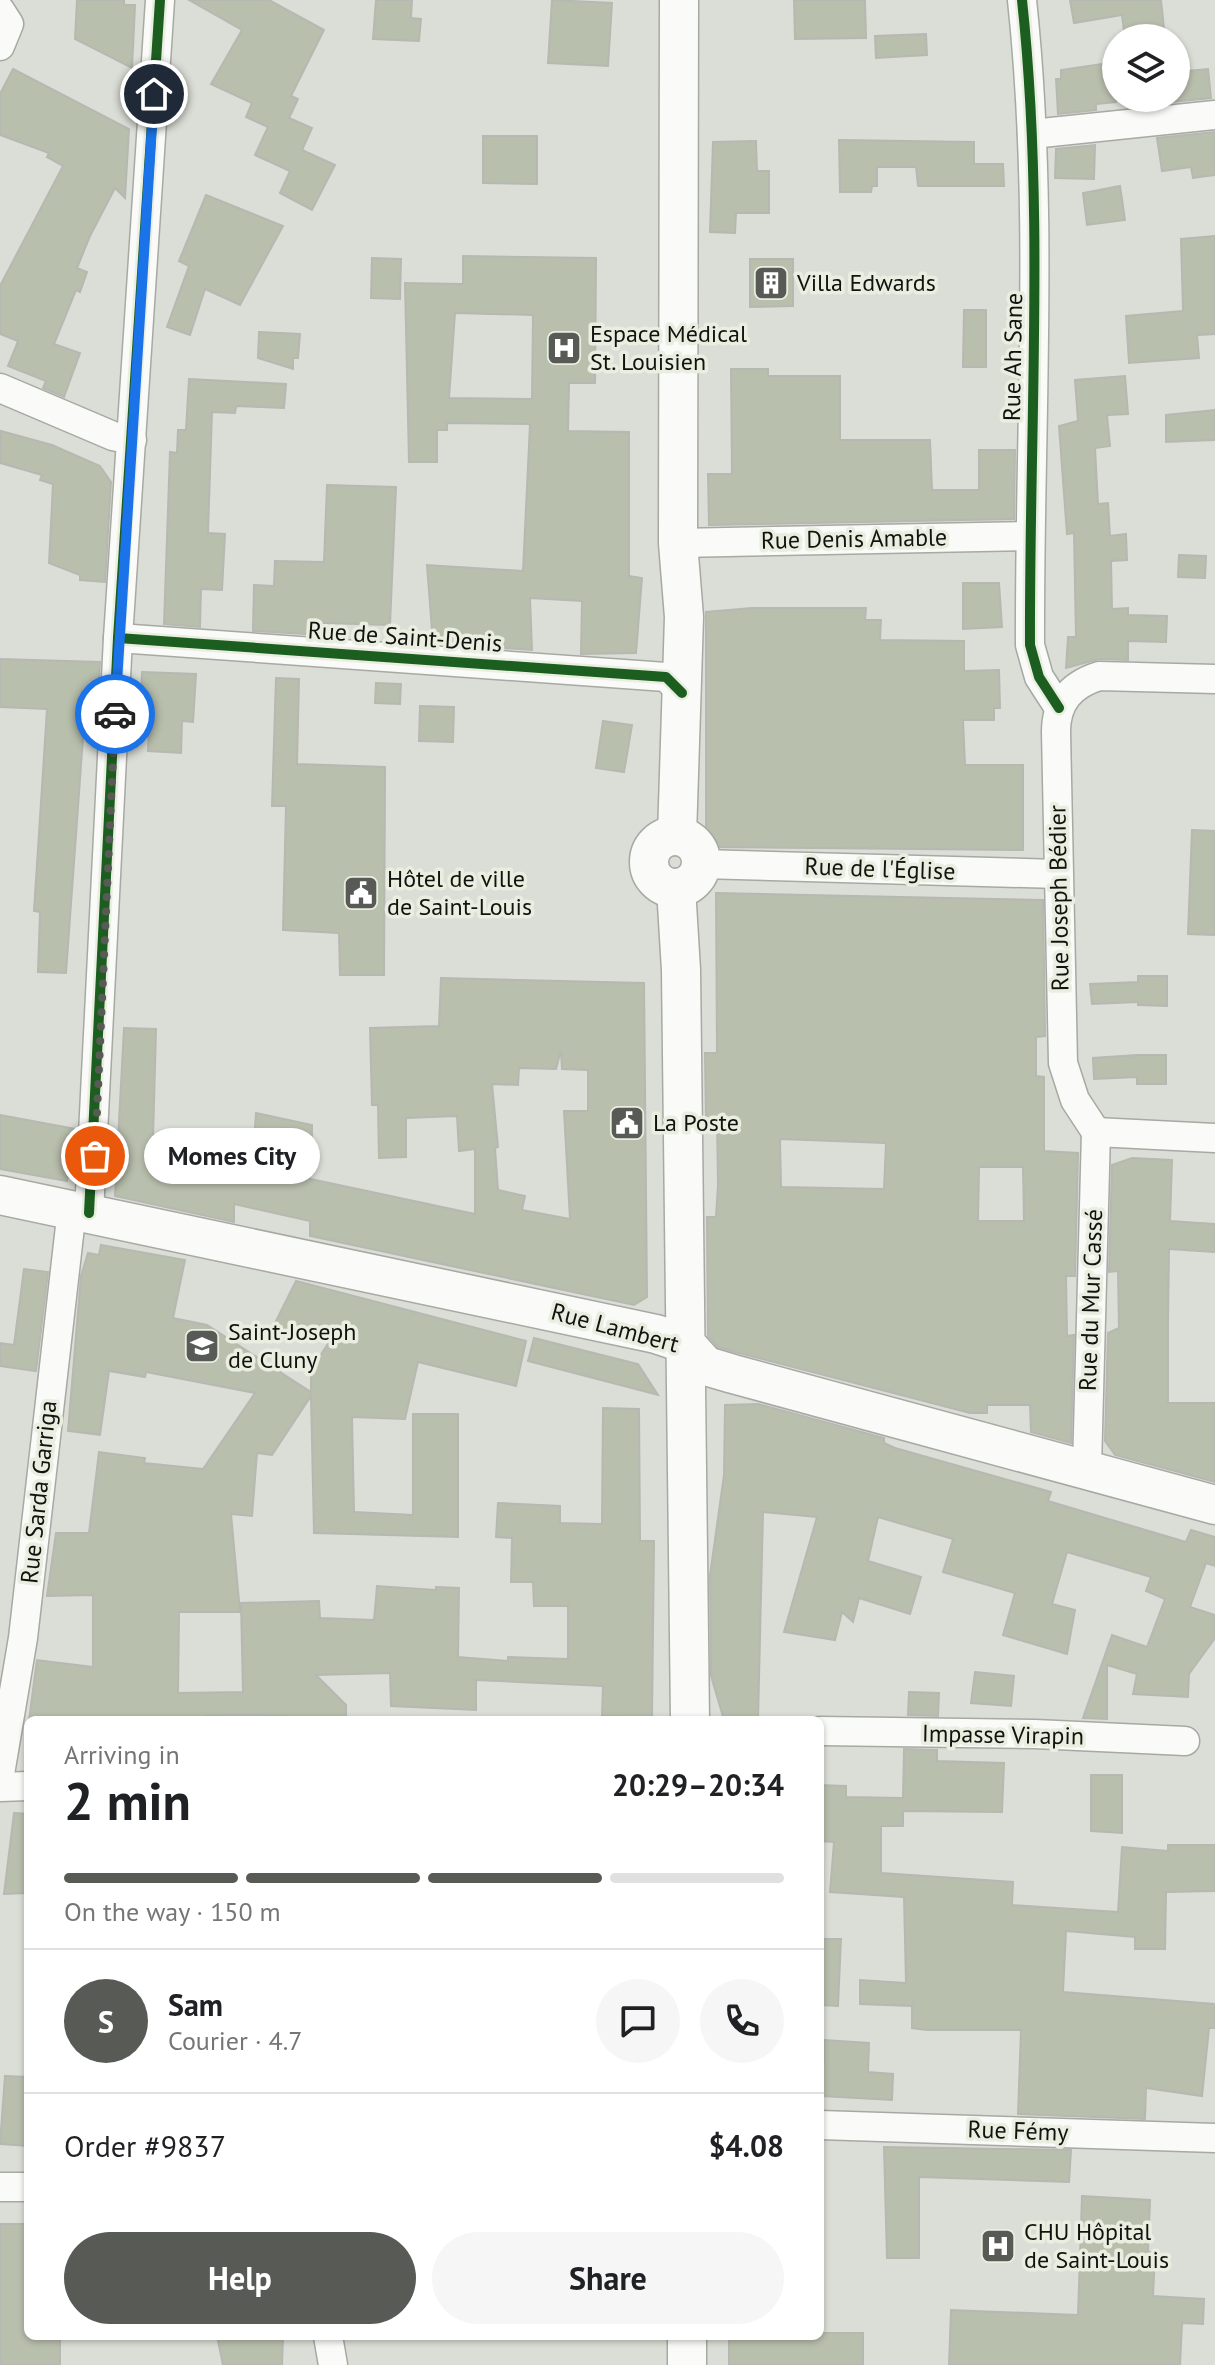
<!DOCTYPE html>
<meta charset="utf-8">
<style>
body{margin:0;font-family:"PT Sans",sans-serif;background:#f6f6f6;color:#202124;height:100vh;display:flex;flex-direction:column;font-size:30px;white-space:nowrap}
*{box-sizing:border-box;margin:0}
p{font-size:26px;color:#757577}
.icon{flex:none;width:44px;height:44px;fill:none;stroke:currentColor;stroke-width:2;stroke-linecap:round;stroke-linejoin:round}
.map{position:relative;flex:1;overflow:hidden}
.drawer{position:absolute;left:24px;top:1716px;width:800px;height:624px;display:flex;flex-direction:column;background:#fff;border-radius:12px;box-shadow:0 2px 6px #0004}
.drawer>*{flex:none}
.tools{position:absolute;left:1102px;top:24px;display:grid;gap:16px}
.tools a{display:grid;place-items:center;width:88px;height:88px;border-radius:50%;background:#fff;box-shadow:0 2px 6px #0004;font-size:40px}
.pin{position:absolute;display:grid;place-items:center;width:68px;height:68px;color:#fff;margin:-34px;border:4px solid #fff;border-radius:50%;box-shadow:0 2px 8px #0007}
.courier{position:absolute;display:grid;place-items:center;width:80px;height:80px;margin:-40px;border:6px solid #1a73e8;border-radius:50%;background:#fff;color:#222;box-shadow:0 2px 10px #0007}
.bubble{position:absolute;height:56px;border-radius:28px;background:#fff;box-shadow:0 2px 6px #0004;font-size:26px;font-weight:700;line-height:56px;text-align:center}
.headline em{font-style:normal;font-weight:700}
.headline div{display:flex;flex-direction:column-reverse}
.headline{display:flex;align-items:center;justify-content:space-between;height:136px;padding:0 40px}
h1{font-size:52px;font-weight:700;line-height:60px}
.bar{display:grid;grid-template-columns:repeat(4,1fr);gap:12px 8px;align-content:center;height:96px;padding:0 40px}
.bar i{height:10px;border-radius:6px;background:#e0e0e0}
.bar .on{background:#585a55}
.bar p{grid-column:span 4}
.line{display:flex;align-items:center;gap:20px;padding:0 40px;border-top:2px solid #e0e0e0}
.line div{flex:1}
.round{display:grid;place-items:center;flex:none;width:84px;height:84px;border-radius:42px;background:#f6f6f6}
.button{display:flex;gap:16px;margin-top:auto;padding:16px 40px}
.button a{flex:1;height:92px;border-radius:48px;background:#585a55;color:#fff;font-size:32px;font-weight:700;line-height:92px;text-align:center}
.button a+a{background:#f6f6f6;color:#202124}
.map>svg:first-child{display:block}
.building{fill:#b9bfad;stroke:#b6b8b2;stroke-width:2;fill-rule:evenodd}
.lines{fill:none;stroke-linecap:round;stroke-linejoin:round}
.street-casing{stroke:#a7a9a3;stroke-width:31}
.secondary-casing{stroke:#a7a9a3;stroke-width:41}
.street{stroke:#fafaf9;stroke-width:28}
.secondary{stroke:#fafaf9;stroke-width:38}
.cycleway-casing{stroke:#e9eee0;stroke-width:15}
.cycleway{stroke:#1b5e20;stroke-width:10}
.done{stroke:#585a55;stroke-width:8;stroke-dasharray:0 14.4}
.route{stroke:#1a73e8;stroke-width:10}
.labels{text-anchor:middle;stroke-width:7;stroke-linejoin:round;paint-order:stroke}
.poi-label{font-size:24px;fill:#12130f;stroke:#e9eee0;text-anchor:start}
.street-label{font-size:24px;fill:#12130f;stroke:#e9eee0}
</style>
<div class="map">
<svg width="1215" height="2365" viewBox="0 0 1215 2365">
<rect width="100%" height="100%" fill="#dbded6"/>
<g class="building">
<polygon points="77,0 124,0 124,5 135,5 132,68 75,39"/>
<polygon points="189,0 269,0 324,30 291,96 298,99 289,118 312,128 302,150 335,165 312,210 280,193 290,171 255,155 268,127 246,117 252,103 211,84 242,30"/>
<polygon points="376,0 412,0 411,18 421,19 419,41 373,39"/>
<polygon points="552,0 612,3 608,66 548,63"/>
<polygon points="794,0 865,0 866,38 795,39"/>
<polygon points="1070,0 1161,0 1165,38 1125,38 1122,15 1074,23"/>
<polygon points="926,34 927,55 876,58 875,36"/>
<polygon points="1116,62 1116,102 1096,104 1096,110 1058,114 1056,79 1061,79 1061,70"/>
<polygon points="13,69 129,129 125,198 115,188 90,236 77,268 87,272 80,292 76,290 54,344 80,353 64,397 43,388 46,381 8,366 18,341 0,334 0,286 63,166 47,157 49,153 0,135 0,94"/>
<polygon points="1208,69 1211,98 1153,104 1152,98 1176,98 1176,72"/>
<polygon points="1215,132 1215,175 1193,178 1191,167 1162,171 1157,138"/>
<polygon points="483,136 537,136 537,184 483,183"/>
<polygon points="839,140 974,142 974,164 1003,164 1004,186 918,186 916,167 877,167 877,186 872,186 871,192 840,192"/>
<polygon points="756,141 757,171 769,171 769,213 736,213 735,233 710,232 713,142"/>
<polygon points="1095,145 1094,179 1055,178 1056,149"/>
<polygon points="1120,186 1125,220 1087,225 1083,193"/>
<polygon points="206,195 283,226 240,305 205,289 190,335 167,327 189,266 179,261"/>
<polygon points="1215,236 1215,334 1197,335 1199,358 1129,363 1126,316 1183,311 1181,239"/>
<path d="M463,256l133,2 -1,125h-26l-1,48 61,1v144l13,2 -6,75 -55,1 1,-53 -52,-3 2,52 -99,-7 -6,-78 96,6 7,-147 -83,-1v7h-10v32h-28l-4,-179 58,1zM455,313l78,2 -1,84 -83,-1z"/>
<polygon points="372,258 401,259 400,299 371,298"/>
<polygon points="750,259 793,259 793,306 750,307"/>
<polygon points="964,310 986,310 986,367 963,367"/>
<polygon points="259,332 300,334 298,358 293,358 293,369 258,358"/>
<polygon points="731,369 768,369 768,376 840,376 840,440 930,440 932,490 979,490 979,450 1015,450 1014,519 709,525 708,474 732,474"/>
<polygon points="1125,376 1128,414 1107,415 1110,446 1095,448 1098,504 1108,503 1110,536 1126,534 1127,560 1111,561 1112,609 1128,608 1128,615 1167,616 1166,642 1128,641 1128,660 1099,659 1066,668 1068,637 1076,637 1074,533 1067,534 1059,426 1078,421 1075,380"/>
<polygon points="189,379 286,384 284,408 236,406 235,413 212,412 208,533 225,534 222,590 201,589 200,627 164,624 170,452 177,453 178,430 186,430"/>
<polygon points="1215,410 1215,440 1166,442 1166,415"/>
<polygon points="1,431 52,445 100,466 111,482 105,582 80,580 80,575 49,563 53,484 40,480 42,475 0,463"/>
<polygon points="327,485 396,487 390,625 322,623 322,635 253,631 254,585 274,586 275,561 324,562"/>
<polygon points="1179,555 1206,556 1205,578 1178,577"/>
<polygon points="963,583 999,583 1002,627 963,629"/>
<polygon points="752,608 866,608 865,620 881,620 880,640 964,641 964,671 999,670 1000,708 994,708 994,720 963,720 965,765 1023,765 1023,850 706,847 706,612"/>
<polygon points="0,659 100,662 97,710 85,710 66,973 38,972 40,912 34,911 47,709 0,707"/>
<polygon points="142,672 196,674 193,722 182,721 181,753 148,751 151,694 141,693"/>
<polygon points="276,678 299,679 297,764 385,767 384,975 340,975 339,933 283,930 286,806 272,806"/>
<polygon points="376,683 401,684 400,704 375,703"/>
<polygon points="420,706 454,707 453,742 419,741"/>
<polygon points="603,721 632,725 624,772 596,768"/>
<polygon points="1192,830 1215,831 1215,935 1188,934"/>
<path d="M716,893l327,7 2,136 -9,1v39l8,1v74l34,2 -3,123h-9l1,60 7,-1 -3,108 -40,-11 -1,-27h-43v8h-17l-231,-60 -21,-6 -10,-11 -1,-119h9l2,-32 -1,-65h-11l-1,-67h12zM780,1139l106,4 -2,46 -103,-2zM979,1167h44l1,54h-46z"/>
<polygon points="1138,976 1167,976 1167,1006 1138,1005 1138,1002 1092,1004 1090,984 1138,982"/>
<path d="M441,978l203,5 3,314 -13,8 -324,-69v-15l-76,-17v18l-119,-26 9,-168 32,1 -3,111 49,11 2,-7 49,12 3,-43 56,12v34l-53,2v7l216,46v-65l-16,2 -2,-35 -51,2v39l-27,1 -1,-53h-6l-2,-77 69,-2zM561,1050l1,19 26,1v41h-24l6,108 -48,-9 3,-14 -27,-6 -3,-42 3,-1 -6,-63 26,1 1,-17 37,1z"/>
<polygon points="1137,1055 1166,1055 1166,1084 1137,1084 1137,1077 1094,1079 1093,1058"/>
<polygon points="0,1115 76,1129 67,1181 0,1169"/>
<polygon points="1132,1158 1172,1160 1170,1221 1215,1224 1215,1252 1169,1249 1168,1324 1168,1403 1215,1403 1215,1482 1115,1455 1105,1441 1108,1333 1119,1328 1118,1271 1109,1272 1112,1165"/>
<polygon points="101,1245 185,1260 173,1318 207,1325 311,1392 311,1370 331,1339 273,1327 296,1281 526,1341 516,1386 418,1362 405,1419 352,1417 354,1512 413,1515 413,1414 458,1414 458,1537 314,1533 311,1396 272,1455 257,1453 252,1516 231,1514 240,1612 179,1612 178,1693 243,1692 241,1603 319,1601 320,1618 374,1620 377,1586 436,1590 436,1587 459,1588 458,1657 508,1661 508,1657 568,1659 568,1606 534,1606 533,1582 511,1582 512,1538 496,1537 498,1503 560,1506 560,1523 602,1524 603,1408 639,1409 640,1541 654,1541 652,1718 602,1716 603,1686 476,1680 476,1710 391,1706 390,1673 316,1675 346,1705 346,1720 288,1720 288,1716 244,1715 205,1716 205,1720 29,1720 37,1660 93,1667 93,1595 47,1596 56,1533 89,1533 99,1452 145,1458 144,1463 203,1469 255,1393 146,1372 145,1377 109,1371 100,1435 68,1431 81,1276 88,1253 99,1255"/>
<polygon points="24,1269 48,1272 36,1371 0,1366 0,1343 14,1345"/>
<polygon points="534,1338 638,1364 658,1395 528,1361"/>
<polygon points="758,1404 884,1438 884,1443 895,1448 1051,1492 1048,1501 1186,1542 1191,1530 1215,1537 1215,1566 1206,1563 1190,1607 1215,1615 1215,1638 1189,1674 1188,1697 1133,1694 1137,1674 1107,1665 1107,1719 1083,1718 1112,1635 1147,1647 1165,1599 1146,1591 1151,1577 1067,1552 1052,1604 1075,1610 1067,1654 1003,1635 1015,1593 943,1572 953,1539 878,1517 868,1561 921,1577 910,1614 859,1598 853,1622 842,1612 835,1640 784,1632 817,1517 763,1512 758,1720 724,1720 711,1676 710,1575 724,1475 725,1405"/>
<polygon points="975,1672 1014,1676 1011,1706 971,1703"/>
<polygon points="909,1692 939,1693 938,1716 908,1715"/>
<polygon points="904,1749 937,1750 937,1761 1004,1763 1002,1812 903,1811 903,1826 881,1826 881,1873 1013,1882 1012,1905 1118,1912 1122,1847 1168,1851 1168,1845 1215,1845 1215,1891 1166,1892 1165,1949 1135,1949 1135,1937 1066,1931 1063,1992 1215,2004 1215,2028 1209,2028 1202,2096 1146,2088 1145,2119 1018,2114 1021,2030 927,2030 912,2028 912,2006 860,2004 860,1980 906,1983 904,1897 830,1892 834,1842 820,1841 820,1785 846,1786 846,1797 903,1798"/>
<polygon points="1091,1775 1122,1775 1122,1833 1091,1831"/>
<polygon points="14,1813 28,1814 28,1893 4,1894"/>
<polygon points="820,1939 841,1939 838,2006 820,2005"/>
<polygon points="824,2040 869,2043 868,2072 893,2074 892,2100 822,2096"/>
<polygon points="5,2076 28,2077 28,2146 0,2144"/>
<polygon points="884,2147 1071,2150 1069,2182 919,2177 919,2258 887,2258"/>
<polygon points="1082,2196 1150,2200 1148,2252 1155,2252 1153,2296 1204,2299 1203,2324 1182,2323 1180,2365 949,2365 951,2310 1078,2315"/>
<polygon points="0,2224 28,2224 28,2336 60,2336 60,2365 0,2365"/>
<polygon points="820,2333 863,2333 863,2365 729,2365 729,2336 820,2336"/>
<polygon points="217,2336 283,2336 282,2365 223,2365"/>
</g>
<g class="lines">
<g class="street-casing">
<g id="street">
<path d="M1022,0c23,214 7,430 8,645l9,32 20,31"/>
<polyline points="0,10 9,24 0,46"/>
<polyline points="1032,134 1215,115"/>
<polyline points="0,388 113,436 132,440"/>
<polyline points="678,543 1029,536"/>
<polyline points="118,638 666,677 682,693"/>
<polyline points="701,864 1058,874"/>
<path d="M1096,1132l-21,-32 -12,-37 -7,-331c0,-30 15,-47 43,-56l116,3"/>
<polyline points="1096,1132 1215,1138"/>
<polyline points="89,1213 118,638 160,0"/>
<polyline points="1087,1468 1096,1132"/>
<polyline points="820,1731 1035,1734 1185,1741"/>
<polyline points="0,1774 23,1638 72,1209"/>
<polyline points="0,1787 28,1786"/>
<polyline points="820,2125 1215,2138"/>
<polyline points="0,2187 28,2187"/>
<polyline points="328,2336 333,2365"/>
</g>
</g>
<g class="secondary-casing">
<g id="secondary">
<polyline points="677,836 684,617 678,543 679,0"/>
<circle cx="675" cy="862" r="26"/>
<polyline points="676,888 681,970 690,1720"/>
<polyline points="0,1195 656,1334 686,1344 706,1366 733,1374 1215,1505"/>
<polyline points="687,2365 687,2336"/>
</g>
</g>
<use href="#street" class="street"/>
<use href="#secondary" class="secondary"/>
<g class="cycleway-casing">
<g id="cycleway">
<path d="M1022,0c23,214 7,430 8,645l9,32 20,31"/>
<polyline points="118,638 666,677 682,693"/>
<polyline points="89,1213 118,638 160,0"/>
</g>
</g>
<use href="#cycleway" class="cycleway"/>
</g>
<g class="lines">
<polyline class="done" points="95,1156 115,714"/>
<polyline class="route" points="115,714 154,94"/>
</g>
<defs>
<g id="building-square" transform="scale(1.8)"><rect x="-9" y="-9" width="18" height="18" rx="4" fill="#585a55" stroke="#e9eee0"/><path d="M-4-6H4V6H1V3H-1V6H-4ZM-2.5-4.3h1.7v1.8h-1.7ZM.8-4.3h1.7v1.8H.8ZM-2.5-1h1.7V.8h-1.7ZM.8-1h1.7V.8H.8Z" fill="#fff"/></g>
<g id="hospital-square" transform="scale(1.8)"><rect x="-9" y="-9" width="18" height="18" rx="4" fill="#585a55" stroke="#e9eee0"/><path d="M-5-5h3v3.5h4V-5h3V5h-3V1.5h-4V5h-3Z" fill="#fff"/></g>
<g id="civic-square" transform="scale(1.8)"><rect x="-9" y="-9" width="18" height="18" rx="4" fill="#585a55" stroke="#e9eee0"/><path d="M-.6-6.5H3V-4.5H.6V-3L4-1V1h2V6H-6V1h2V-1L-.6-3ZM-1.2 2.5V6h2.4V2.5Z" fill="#fff"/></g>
<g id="school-square" transform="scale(1.8)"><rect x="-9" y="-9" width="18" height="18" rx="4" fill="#585a55" stroke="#e9eee0"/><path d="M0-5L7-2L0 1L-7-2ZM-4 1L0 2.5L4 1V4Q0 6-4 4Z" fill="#fff"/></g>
</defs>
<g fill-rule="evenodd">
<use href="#building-square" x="771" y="283"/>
<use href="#hospital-square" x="564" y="348"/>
<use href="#civic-square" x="361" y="893"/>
<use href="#civic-square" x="627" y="1123"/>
<use href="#school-square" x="202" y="1346"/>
<use href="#hospital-square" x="998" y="2246"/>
</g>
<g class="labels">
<g class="poi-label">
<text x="797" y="291">Villa Edwards</text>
<text x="590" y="342">Espace Médical<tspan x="590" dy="28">St. Louisien</tspan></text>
<text x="387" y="887">Hôtel de ville<tspan x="387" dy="28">de Saint-Louis</tspan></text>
<text x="653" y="1131">La Poste</text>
<text x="228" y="1340">Saint-Joseph<tspan x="228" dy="28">de Cluny</tspan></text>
<text x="1024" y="2240">CHU Hôpital<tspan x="1024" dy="28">de Saint-Louis</tspan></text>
</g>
<g class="street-label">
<text transform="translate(1013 357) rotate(-89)" y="8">Rue Ah Sane</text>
<text transform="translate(854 539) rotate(-1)" y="8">Rue Denis Amable</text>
<text transform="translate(405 637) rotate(4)" y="8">Rue de Saint-Denis</text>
<text transform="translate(880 869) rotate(2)" y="8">Rue de l'Église</text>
<text transform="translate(1059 898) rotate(-91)" y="8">Rue Joseph Bédier</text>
<text transform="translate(1091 1300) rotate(-88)" y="8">Rue du Mur Cassé</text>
<text transform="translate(615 1328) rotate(15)" y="8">Rue Lambert</text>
<text transform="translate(39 1492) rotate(-84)" y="8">Rue Sarda Garriga</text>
<text transform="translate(1003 1735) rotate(1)" y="8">Impasse Virapin</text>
<text transform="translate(1018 2131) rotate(2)" y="8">Rue Fémy</text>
</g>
</g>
</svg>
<div class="tools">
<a><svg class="icon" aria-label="layers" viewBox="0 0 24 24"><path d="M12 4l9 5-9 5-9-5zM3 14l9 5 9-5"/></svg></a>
</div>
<div class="pin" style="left:95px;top:1156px;background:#ea580c"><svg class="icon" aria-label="bag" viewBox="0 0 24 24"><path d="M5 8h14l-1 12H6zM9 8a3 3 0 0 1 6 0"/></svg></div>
<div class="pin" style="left:154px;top:94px;background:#1f2937"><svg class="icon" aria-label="home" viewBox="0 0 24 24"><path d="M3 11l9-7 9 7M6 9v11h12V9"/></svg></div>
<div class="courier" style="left:115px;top:714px"><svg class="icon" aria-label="car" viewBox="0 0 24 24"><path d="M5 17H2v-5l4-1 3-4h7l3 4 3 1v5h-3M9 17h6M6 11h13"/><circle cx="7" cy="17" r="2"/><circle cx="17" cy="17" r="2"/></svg></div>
<div class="bubble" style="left:144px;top:1128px;width:176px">Momes City</div>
<section class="drawer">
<div class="headline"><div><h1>2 min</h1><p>Arriving in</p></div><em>20:29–20:34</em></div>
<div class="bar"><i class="on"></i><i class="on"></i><i class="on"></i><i></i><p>On the way · 150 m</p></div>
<div class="line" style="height:144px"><b class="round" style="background:#585a55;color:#fff">S</b><div><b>Sam</b><p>Courier · 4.7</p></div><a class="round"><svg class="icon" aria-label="chat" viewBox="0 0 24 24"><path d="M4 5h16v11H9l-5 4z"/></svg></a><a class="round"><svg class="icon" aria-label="phone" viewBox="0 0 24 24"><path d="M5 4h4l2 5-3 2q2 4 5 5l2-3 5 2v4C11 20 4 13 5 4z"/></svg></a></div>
<div class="line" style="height:104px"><div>Order #9837</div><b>$4.08</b></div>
<div class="button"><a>Help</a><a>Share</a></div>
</section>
</div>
